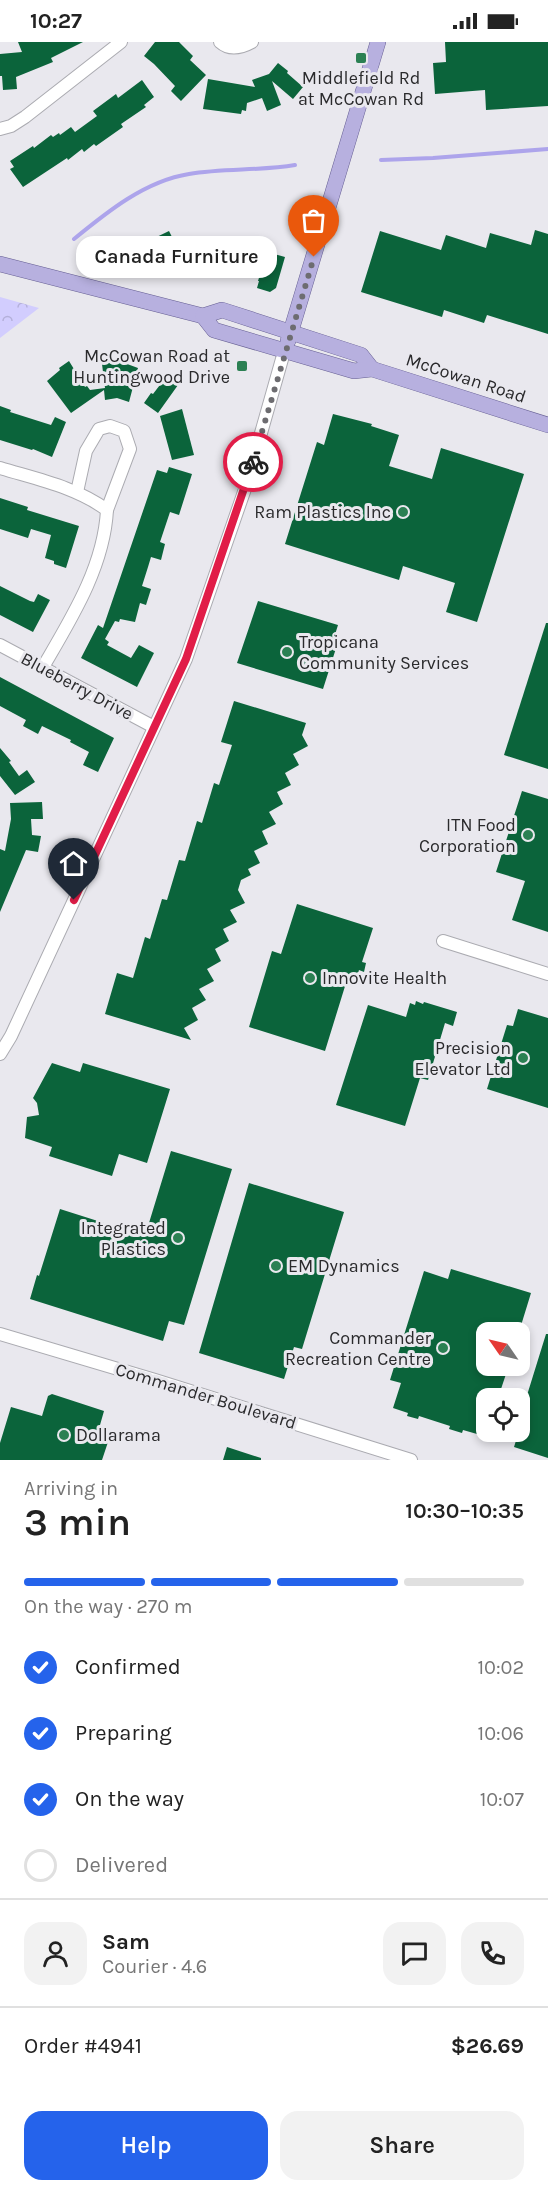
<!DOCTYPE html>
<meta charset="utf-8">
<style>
body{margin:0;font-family:Karla,sans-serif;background:#f2f2f2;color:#222;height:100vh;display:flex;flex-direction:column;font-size:22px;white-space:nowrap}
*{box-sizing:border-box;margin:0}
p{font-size:20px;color:#767676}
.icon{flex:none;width:33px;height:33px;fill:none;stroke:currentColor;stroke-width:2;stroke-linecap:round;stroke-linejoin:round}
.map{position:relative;height:1418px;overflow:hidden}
.side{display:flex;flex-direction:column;background:#fff;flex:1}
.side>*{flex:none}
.needle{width:39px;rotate:304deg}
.fabs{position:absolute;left:476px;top:1280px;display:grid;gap:12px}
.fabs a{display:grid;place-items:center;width:54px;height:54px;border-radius:12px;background:#fff;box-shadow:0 3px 9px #0003;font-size:30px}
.pin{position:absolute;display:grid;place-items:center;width:51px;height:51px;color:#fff;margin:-62px -26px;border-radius:50% 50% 50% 0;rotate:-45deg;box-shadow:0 0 6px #0007}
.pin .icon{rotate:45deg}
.courier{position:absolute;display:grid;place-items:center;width:60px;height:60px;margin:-30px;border:4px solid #e11d48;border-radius:50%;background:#fff;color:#222;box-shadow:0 2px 8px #0007}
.bubble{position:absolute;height:42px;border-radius:18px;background:#fff;box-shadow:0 3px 9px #0003;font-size:20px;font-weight:600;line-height:42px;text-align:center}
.overview em{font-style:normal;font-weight:600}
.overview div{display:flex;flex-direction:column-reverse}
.overview{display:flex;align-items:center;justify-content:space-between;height:102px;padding:0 24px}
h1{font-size:39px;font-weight:600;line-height:45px}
.bar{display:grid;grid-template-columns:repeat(4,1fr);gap:9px 6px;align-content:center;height:72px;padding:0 24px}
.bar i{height:8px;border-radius:4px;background:#e0e0e0}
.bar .selected{background:#2563eb}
.bar p{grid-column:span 4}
.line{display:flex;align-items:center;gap:15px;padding:0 24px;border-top:2px solid #e0e0e0}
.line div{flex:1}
.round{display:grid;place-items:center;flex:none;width:63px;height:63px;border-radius:18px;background:#f2f2f2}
ol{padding:0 24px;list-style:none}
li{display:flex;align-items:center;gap:18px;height:66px}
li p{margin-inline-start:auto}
li .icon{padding:6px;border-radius:50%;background:#2563eb;color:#fff;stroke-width:4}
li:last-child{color:#767676}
li i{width:33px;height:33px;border:3px solid #e0e0e0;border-radius:50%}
.cta{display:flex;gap:12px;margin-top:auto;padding:12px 24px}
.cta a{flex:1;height:69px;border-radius:18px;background:#2563eb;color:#fff;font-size:24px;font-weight:600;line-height:69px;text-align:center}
.cta a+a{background:#f2f2f2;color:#222}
.status{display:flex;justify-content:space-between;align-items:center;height:42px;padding:0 30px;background:#fff;direction:ltr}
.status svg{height:16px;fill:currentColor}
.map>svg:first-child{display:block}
.park{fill:url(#park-crowns)}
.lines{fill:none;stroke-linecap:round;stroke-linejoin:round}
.stream{stroke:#ada4eb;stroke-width:4}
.building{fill:#0b643b}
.minor-casing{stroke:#ababb1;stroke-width:14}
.major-casing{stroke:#665f93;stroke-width:16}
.minor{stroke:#fff;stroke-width:12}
.major{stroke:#b7b0df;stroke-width:15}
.done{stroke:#6d6c70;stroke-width:6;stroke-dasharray:0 10.8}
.route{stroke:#e11d48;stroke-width:8}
.poi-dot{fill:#2b8053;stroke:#e9e8ee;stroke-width:2}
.labels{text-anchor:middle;stroke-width:6;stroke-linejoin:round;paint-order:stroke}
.poi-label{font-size:18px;fill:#2a2a2c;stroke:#e9e8ee;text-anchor:end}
.street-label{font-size:18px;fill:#2a2a2c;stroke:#e9e8ee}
</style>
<div class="status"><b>10:27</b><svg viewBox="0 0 49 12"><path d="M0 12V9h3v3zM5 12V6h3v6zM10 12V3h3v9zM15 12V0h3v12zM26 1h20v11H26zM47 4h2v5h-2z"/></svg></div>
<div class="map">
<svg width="548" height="1418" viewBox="0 0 548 1418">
<defs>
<pattern id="park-crowns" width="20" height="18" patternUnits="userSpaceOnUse" patternTransform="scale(1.5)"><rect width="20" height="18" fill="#d2cdfe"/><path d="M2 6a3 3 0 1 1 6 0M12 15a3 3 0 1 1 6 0" fill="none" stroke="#b4b0da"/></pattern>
</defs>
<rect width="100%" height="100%" fill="#e9e8ee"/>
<polygon class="park" points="0,255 39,266 0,296"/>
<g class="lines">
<g class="stream">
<polyline points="381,118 433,116 548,107"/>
<path d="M74,197c33,-27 71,-58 115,-65 35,-6 71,-3 106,-9"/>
</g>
</g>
<g class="building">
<polygon points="18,0 83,0 51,16 53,20 16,35 17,47 3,48 2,34 0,34 0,12 22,10"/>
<polygon points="155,0 179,0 193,14 190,18 206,33 181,59 171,49 175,44 154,22 144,14"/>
<polygon points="445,0 548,0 548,64 486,68 485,48 435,52 433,21 446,20"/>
<polygon points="278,21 288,29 287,31 303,45 293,57 272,39 281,63 267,69 262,56 247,61 246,69 242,68 241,72 203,67 208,37 255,45 252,38 269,32"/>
<polygon points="142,38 154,55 144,63 146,65 121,82 123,85 96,104 94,102 84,110 82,107 68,118 67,116 23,145 10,127 14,125 10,119 33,104 34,106 51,93 53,95 59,91 60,93 71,85 75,90 97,74 93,69 116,52 118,56"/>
<polygon points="535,188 548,192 548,292 487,273 484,281 444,268 442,275 361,250 380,189 441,208 446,193 486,206 490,191 531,203"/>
<polygon points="169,189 175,201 146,215 140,203"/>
<polygon points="195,199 244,211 238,233 190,221"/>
<polygon points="267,210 285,215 276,246 270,250 257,246 259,239 258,239"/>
<polygon points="69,319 85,345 87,344 90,348 105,346 102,322 119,319 138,326 129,360 117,356 105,358 104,348 71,371 47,339 60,328 59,326"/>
<polygon points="166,335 178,343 158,371 144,361 151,351 153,352"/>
<polygon points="0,364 11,368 10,370 51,383 55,375 66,380 52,415 33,407 32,408 0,398"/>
<polygon points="182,367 194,413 172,418 160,374"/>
<polygon points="333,372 372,382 371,384 399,393 389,424 432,437 441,406 524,432 477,580 446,570 455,541 403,524 399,538 285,502 317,400 324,403"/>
<polygon points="169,425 192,432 179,473 170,470 160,500 165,502 161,518 151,515 148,525 142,544 151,547 146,563 140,561 135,580 120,577 119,580 115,579 105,597 109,600 107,603 131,616 139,603 154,611 137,645 81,616 98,583 103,586 157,428 167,431"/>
<polygon points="0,456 28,465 27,468 79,484 66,526 54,522 54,519 45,516 51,493 31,487 28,496 0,487"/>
<polygon points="0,544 30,559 34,560 38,552 50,558 33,590 0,573"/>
<polygon points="258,559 338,583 333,599 338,600 323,647 237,621"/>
<polygon points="546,581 548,581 548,727 504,713"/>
<polygon points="0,635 114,696 98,730 83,723 89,710 70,700 71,698 42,684 38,692 23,684 26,678 0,664"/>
<polygon points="234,659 306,681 302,693 308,704 293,712 299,723 285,731 291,743 277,750 283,762 269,770 276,782 262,789 268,802 254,809 260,821 248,827 251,833 241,838 238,848 245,861 230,868 237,880 223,887 229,899 215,907 221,919 207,927 214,939 199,947 206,958 192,966 198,978 184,986 191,998 105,972 117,931 133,936 145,895 150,897 162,857 167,858 179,818 185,819 197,779 202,781 214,741 219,743 232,703 221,700"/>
<polygon points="0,706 11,719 9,720 19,734 27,728 35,740 15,753 0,734"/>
<polygon points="522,749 548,757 548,890 512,878 525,839 496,830"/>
<polygon points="42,760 43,777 31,777 32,793 41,794 38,810 26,808 0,870 0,807 5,809 11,777 10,761"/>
<polygon points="297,862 373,886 362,920 366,921 364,930 359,928 354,944 346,941 325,1009 249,985 272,909 281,912"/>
<polygon points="416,959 423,962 424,960 457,970 453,984 445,981 428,1038 420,1036 405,1084 336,1063 368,963 406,975 410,961 415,963"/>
<polygon points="518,967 548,976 548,1066 487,1047 507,983 513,984"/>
<polygon points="52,1021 80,1030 83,1021 170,1047 147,1121 119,1112 112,1134 49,1114 52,1105 25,1096 27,1075 39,1073 37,1061 33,1056"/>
<polygon points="171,1109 232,1127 184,1283 169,1279 163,1299 30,1257 37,1233 39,1234 60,1167 145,1194"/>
<polygon points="249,1141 344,1170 302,1307 294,1305 284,1337 199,1311"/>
<polygon points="451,1227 531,1251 519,1290 486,1290 486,1323 509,1323 498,1356 486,1356 486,1362 477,1392 463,1388 462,1391 449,1387 450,1384 419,1374 418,1377 407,1374 408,1371 393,1366 401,1341 390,1338 424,1229 448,1237"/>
<polygon points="546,1292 548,1292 548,1416 514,1405 519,1389 519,1379"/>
<polygon points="52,1352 104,1369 100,1383 109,1397 102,1418 0,1418 0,1401 11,1365 42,1374 48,1354"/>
<polygon points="227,1405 261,1416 261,1418 223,1418"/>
</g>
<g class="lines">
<g class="minor-casing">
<g id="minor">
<path d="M220,0c10,9 21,6 32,0"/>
<polyline points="0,87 11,84 25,75 121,0"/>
<path d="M0,426c36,11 76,19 107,42 -3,57 -36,109 -64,157"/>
<polyline points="77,450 86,409 99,387 110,384 124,389 130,407 107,468"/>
<polyline points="0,603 154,685"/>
<polyline points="443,899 548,932"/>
<polyline points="0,1012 11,994 186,617 246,444 284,310"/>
<polyline points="0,1292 155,1338 411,1418"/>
</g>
</g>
<g class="major-casing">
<g id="major">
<polyline points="0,222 203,274 222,268 361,313 372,327"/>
<polyline points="203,274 214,288 354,329 372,327 548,383"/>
<polyline points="288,299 378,0"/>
</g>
</g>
<use href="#minor" class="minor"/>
<use href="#major" class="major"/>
</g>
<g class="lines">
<polyline class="done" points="253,420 314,215"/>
<polyline class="route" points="74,858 186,617 253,420"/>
</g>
<g class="poi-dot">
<rect x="355" y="10" width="12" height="12" rx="3"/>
<rect x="236" y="318" width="12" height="12" rx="3"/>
<circle cx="403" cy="470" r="6"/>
<circle cx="287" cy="610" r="6"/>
<circle cx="528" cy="793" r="6"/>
<circle cx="310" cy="936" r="6"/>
<circle cx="523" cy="1016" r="6"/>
<circle cx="178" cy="1196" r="6"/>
<circle cx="276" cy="1224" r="6"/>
<circle cx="443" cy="1306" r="6"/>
<circle cx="64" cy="1393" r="6"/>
</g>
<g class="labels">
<g class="poi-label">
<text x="361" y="42" text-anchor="middle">Middlefield Rd<tspan x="361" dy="21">at McCowan Rd</tspan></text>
<text x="230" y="320">McCowan Road at<tspan x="230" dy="21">Huntingwood Drive</tspan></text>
<text x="391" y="476">Ram Plastics Inc</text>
<text x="299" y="606" text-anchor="start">Tropicana<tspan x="299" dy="21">Community Services</tspan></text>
<text x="516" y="789">ITN Food<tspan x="516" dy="21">Corporation</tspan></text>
<text x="322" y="942" text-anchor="start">Innovite Health</text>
<text x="511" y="1012">Precision<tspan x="511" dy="21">Elevator Ltd</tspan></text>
<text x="166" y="1192">Integrated<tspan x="166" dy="21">Plastics</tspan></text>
<text x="288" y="1230" text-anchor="start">EM Dynamics</text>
<text x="431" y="1302">Commander<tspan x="431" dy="21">Recreation Centre</tspan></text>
<text x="76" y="1399" text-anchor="start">Dollarama</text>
</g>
<g class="street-label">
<text transform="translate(466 336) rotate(18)" y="6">McCowan Road</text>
<text transform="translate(77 644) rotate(28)" y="6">Blueberry Drive</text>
<text transform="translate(206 1354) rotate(17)" y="6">Commander Boulevard</text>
</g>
</g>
</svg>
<div class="fabs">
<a><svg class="needle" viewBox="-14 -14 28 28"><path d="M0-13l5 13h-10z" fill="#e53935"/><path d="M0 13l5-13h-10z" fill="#767676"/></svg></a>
<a><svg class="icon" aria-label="locate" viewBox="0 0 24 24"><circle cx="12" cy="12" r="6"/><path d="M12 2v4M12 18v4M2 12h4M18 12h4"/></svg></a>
</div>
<div class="pin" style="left:314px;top:215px;background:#ea580c"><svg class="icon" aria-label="bag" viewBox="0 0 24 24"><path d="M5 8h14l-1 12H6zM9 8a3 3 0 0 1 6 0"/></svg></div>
<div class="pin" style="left:74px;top:858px;background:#1f2937"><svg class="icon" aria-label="home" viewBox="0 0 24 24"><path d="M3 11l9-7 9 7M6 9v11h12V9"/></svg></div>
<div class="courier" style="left:253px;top:420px"><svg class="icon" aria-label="bike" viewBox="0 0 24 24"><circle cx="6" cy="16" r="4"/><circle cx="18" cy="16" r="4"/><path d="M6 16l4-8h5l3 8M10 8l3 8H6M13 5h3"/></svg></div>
<div class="bubble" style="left:76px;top:194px;width:201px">Canada Furniture</div>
</div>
<section class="side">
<div class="overview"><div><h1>3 min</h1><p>Arriving in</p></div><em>10:30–10:35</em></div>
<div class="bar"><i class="selected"></i><i class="selected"></i><i class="selected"></i><i></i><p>On the way · 270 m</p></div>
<ol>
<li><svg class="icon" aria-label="check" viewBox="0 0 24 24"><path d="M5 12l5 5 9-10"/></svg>Confirmed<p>10:02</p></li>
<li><svg class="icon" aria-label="check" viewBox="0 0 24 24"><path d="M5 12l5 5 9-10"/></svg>Preparing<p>10:06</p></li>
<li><svg class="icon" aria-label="check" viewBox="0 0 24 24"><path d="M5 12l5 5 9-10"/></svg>On the way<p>10:07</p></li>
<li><i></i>Delivered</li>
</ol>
<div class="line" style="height:108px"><a class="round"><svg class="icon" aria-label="person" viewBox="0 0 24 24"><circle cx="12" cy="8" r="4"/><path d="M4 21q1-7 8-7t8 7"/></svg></a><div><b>Sam</b><p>Courier · 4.6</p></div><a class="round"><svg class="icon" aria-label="chat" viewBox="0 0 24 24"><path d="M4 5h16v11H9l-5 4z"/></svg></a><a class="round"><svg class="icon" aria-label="phone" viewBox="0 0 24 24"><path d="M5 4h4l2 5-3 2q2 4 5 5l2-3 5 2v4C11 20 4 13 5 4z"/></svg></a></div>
<div class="line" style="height:78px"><div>Order #4941</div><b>$26.69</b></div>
<div class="cta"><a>Help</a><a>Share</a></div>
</section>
